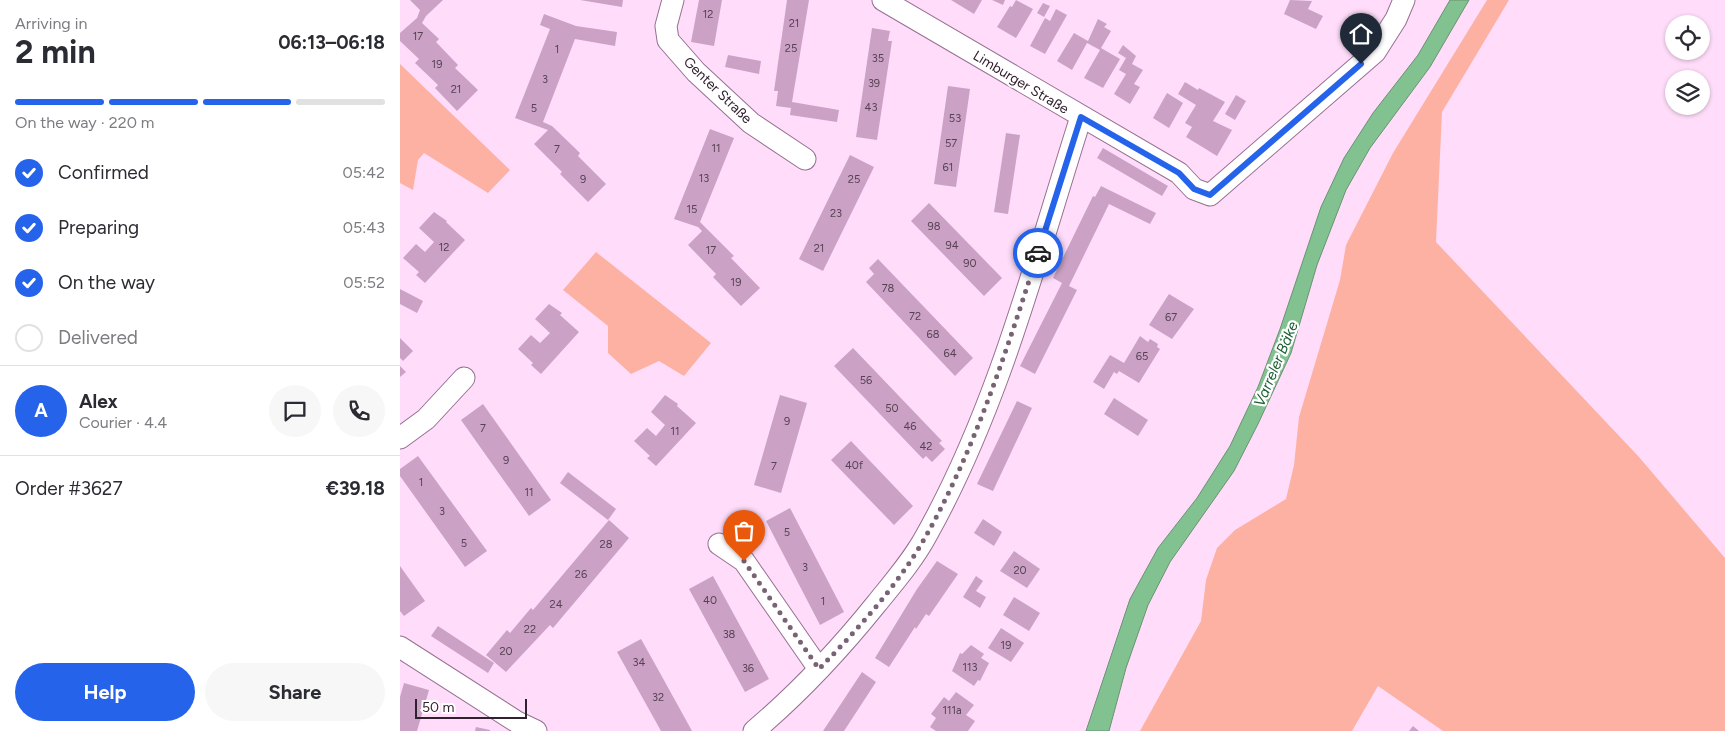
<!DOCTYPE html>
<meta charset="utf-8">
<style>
body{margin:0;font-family:Figtree,sans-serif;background:#f7f7f7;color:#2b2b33;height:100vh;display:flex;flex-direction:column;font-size:19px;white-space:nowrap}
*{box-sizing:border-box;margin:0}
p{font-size:16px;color:#7c7c81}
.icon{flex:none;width:28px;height:28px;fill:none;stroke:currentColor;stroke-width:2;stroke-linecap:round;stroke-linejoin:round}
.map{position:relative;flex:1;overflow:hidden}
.details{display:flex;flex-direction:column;background:#fff;width:400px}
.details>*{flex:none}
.fabs{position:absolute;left:1265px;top:15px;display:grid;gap:10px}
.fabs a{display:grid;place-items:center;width:45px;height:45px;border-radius:50%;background:#fff;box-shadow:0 1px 4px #0004;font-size:25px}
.scale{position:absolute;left:15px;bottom:12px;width:112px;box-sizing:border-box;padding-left:5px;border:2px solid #30212e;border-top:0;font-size:14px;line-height:18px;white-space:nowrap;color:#30212e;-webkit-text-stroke:4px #fff;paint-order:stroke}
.pin{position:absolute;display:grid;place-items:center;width:42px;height:42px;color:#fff;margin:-51px -21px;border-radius:50% 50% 50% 0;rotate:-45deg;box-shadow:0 0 5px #0007}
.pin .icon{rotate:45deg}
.courier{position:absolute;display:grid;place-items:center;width:50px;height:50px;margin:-25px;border:4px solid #2563eb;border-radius:50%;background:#fff;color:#222;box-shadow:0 1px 6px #0007}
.head em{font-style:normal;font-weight:700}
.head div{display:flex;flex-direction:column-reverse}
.head{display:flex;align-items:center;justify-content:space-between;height:85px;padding:0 15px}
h1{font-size:32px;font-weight:700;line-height:38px}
.bar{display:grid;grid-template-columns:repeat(4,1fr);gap:8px 5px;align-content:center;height:60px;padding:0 15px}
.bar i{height:6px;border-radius:4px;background:#e1e1e2}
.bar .active{background:#2563eb}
.bar p{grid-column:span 4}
.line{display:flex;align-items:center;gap:12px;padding:0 15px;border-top:1px solid #e1e1e2}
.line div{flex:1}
.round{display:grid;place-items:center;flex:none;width:52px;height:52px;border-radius:26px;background:#f7f7f7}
ol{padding:0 15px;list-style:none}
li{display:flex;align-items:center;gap:15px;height:55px}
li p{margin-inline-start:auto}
li .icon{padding:5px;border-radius:50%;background:#2563eb;color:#fff;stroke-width:4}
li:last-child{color:#7c7c81}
li i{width:28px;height:28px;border:2px solid #e1e1e2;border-radius:50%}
.button{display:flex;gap:10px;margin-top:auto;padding:10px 15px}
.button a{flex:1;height:58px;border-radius:30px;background:#2563eb;color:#fff;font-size:20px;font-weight:700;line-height:58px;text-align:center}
.button a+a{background:#f7f7f7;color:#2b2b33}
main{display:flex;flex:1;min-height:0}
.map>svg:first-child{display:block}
.green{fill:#fdb1a3}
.water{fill:#82c291;stroke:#699273}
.building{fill:#cba2c5}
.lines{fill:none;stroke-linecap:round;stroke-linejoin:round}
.minor-casing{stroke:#967091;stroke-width:23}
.minor{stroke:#fff;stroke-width:21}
.done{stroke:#786375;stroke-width:5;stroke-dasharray:0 9}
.route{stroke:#2563eb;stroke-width:6}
.labels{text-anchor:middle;stroke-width:4.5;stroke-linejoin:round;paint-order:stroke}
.number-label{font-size:11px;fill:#574154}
.street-label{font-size:14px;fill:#30212e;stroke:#fff}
.water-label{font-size:15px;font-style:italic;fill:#185e31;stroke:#fff}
</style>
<main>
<section class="details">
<div class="head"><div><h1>2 min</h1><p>Arriving in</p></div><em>06:13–06:18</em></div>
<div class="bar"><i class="active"></i><i class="active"></i><i class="active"></i><i></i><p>On the way · 220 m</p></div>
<ol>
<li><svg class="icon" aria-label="check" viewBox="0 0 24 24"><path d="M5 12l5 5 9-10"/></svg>Confirmed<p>05:42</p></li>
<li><svg class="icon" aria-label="check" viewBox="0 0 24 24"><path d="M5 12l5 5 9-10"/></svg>Preparing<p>05:43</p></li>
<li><svg class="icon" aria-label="check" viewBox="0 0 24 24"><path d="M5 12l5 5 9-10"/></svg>On the way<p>05:52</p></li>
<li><i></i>Delivered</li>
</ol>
<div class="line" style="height:90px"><b class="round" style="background:#2563eb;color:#fff">A</b><div><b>Alex</b><p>Courier · 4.4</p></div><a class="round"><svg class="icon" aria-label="chat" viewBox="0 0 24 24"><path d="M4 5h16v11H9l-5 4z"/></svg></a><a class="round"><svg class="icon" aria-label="phone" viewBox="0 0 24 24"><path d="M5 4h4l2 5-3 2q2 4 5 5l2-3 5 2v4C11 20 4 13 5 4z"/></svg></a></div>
<div class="line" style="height:65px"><div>Order #3627</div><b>€39.18</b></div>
<div class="button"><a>Help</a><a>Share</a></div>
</section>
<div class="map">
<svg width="1325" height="731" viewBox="0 0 1325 731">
<rect width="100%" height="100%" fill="#ffddfa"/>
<g class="green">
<polygon points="1087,0 1109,0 1042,112 1036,242 1239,457 1325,558 1325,731 1043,731 978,686 952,731 740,731 801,621 806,580 817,548 835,530 886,499 894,465 899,417 940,280 946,245 993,153"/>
<polygon points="0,64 110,170 88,193 24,153 18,160 13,190 0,183"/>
<polygon points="196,252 311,343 284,376 259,361 231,374 208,353 208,326 163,290"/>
</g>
<polygon class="water" points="1050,0 1069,0 1030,67 970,148 946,190 917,265 891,353 858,424 834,471 770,562 748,605 726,668 709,731 686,731 730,599 758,548 797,498 830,446 858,387 880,329 921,207 944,158 973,113 1018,55"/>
<g class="building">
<polygon points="10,0 43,0 26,16 22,23 39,39 36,42 58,65 55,68 78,90 57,111 35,88 38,85 15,63 19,59 0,41 0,33 17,18 20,10"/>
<polygon points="180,0 223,0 222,7"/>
<polygon points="299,0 322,0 314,46 291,42"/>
<polygon points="387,0 409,0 392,102 439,110 437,122 390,115 391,108 376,106 378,91 374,91"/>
<polygon points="551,0 582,0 574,14"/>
<polygon points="592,0 605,0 603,5"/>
<polygon points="616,0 633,9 616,38 597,27 610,6 612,7"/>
<polygon points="890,0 912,1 908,9 923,16 916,29 884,14"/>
<polygon points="643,3 650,6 644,17 637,13"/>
<polygon points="656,9 667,15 645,54 630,46 645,18 650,21"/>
<polygon points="144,14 176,26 217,32 215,46 175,39 143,122 152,126 180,153 178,156 206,184 188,202 160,174 162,172 134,144 148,130 115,118 150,29 140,25"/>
<polygon points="698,19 707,24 704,27 711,31 701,48 720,59 703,88 684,78 700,50 687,43 672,70 657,61 674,33 688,41"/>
<polygon points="472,28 490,31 488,41 492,41 477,140 456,137"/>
<polygon points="723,45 736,56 732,64 743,70 734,84 740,87 730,104 714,94 726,74 719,70 726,58 718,53"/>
<polygon points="328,55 361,61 359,74 325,67"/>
<polygon points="785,82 798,90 799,88 825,102 813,121 832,130 817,156 786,137 792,127 785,123 796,105 778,94"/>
<polygon points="548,86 570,89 556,187 534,184"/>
<polygon points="767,93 783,103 769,128 753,118"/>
<polygon points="836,95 846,101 835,120 825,114"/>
<polygon points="310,129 334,138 300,222 334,256 331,258 360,288 341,306 313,277 316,274 288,245 302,231 298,227 274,219"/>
<polygon points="606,133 620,135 608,214 594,212"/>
<polygon points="703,148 768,186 762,196 697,158"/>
<polygon points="450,155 474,167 423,271 399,259"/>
<polygon points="701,186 756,213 750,224 709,204 669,286 677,290 635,374 620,366 662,283 653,278 693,196 695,197"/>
<polygon points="529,203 602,278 584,296 511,221"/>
<polygon points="34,212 47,221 46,222 65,240 25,283 16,275 19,272 3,258 16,244 25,252 34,242 19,228"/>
<polygon points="478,259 573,358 555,376 466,282 474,274 469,268"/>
<polygon points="0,289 23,301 17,313 0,304"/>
<polygon points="769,294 794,309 772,339 749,325"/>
<polygon points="149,304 162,313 160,315 179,332 141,374 131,365 133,363 118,349 131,335 140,343 150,333 135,319"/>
<polygon points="740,336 748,342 750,339 758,344 757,347 760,349 739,383 719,371 717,374 714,372 704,389 693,382 710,355 724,363"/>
<polygon points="0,338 13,351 3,361 0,358"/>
<polygon points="453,348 542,441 539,443 545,449 532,462 526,456 523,459 434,366"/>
<polygon points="0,366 6,372 0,377"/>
<polygon points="265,395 278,404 277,406 296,423 256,466 247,458 250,456 234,441 247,428 256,436 265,425 251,412"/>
<polygon points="380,395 407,403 381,493 354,485"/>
<polygon points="714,398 748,420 738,436 704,414"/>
<polygon points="617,401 632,408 593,491 577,484"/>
<polygon points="83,404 151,500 129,516 61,420"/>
<polygon points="451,441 513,506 494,525 431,460"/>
<polygon points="18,456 87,551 65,567 0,476 0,469"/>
<polygon points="168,472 216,509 208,520 160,483"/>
<polygon points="390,508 444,612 420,625 366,521"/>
<polygon points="583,519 602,532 594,546 574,533"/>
<polygon points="209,520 229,538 153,628 150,625 106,672 86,655 107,630 110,633 131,608 133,610"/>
<polygon points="614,551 640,569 627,588 600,571"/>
<polygon points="537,561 558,574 529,616 526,614 516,629 515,627 489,667 475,658 517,589"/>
<polygon points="0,566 25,601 4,616 0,611"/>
<polygon points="313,576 369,679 345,692 289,589"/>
<polygon points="576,576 583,581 576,591 586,597 580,608 563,597"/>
<polygon points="614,597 640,613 629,631 603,615"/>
<polygon points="38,626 94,663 88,673 31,636"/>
<polygon points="601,628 624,643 611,662 588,648"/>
<polygon points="241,639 260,673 292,731 261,731 217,652"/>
<polygon points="571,645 584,654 581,658 589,663 580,681 578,680 574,686 552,671 560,653 562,654"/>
<polygon points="462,672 476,682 444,731 423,731"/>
<polygon points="4,683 29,690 17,731 0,731 0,697"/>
<polygon points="556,692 574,705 566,715 575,721 568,731 536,731 530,727 536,718 531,714 544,697 549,701"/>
<polygon points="1013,726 1019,731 1009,731"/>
<polygon points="76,727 90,730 90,731 75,731"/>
</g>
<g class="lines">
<g class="minor-casing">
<g id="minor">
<polyline points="273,0 266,26 268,40 296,72 351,123 405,159"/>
<polyline points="483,0 779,173 794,189 810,195 975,52 996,19 1004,0"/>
<polyline points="0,438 26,419 64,378"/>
<polyline points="319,544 344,561 419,669"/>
<polyline points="0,647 117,722 136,731"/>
<path d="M354,731c45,-38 86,-82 123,-128 17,-21 36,-43 49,-67 73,-130 110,-278 155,-419"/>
</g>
</g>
<use href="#minor" class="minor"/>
</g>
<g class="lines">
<path class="done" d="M344,561l75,108c39,-40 80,-85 107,-133 50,-89 81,-187 112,-283"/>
<polyline class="route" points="638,253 681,117 779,173 794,189 810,195 961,64"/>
</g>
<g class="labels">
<g class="number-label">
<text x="308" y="18">12</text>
<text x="394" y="27">21</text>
<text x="18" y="40">17</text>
<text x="391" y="52">25</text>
<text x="157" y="53">1</text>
<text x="478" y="62">35</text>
<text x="37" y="68">19</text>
<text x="145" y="83">3</text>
<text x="474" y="87">39</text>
<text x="56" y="93">21</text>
<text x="471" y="111">43</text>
<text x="134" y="112">5</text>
<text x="555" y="122">53</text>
<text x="551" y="147">57</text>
<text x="316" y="152">11</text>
<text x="157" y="153">7</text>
<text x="548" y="171">61</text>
<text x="304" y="182">13</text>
<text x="183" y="183">9</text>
<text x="454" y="183">25</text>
<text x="292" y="213">15</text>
<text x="436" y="217">23</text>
<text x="534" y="230">98</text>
<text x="552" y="249">94</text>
<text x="44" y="251">12</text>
<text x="419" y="252">21</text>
<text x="311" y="254">17</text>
<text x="570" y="267">90</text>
<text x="336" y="286">19</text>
<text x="488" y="292">78</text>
<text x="515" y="320">72</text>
<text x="771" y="321">67</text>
<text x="533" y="338">68</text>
<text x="550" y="357">64</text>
<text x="742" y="360">65</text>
<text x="466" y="384">56</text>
<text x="492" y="412">50</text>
<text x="387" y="425">9</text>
<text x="510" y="430">46</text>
<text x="83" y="432">7</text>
<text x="275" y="435">11</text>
<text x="526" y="450">42</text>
<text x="106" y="464">9</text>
<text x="454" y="469">40f</text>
<text x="374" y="470">7</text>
<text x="21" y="486">1</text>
<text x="129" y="496">11</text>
<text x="42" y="515">3</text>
<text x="387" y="536">5</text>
<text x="64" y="547">5</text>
<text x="206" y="548">28</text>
<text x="405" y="571">3</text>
<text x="620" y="574">20</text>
<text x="181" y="578">26</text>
<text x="310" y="604">40</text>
<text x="423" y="605">1</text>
<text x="156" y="608">24</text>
<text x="130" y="633">22</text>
<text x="329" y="638">38</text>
<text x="606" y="649">19</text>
<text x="106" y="655">20</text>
<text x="239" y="666">34</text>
<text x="570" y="671">113</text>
<text x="348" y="672">36</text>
<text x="258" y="701">32</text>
<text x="552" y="714">111a</text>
</g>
<g class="street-label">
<text transform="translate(621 82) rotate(31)" y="5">Limburger Straße</text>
<text transform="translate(318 90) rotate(44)" y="5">Genter Straße</text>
</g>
<g class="water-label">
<text transform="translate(876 364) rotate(-67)" y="5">Varreler Bäke</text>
</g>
</g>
</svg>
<div class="fabs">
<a><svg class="icon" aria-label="locate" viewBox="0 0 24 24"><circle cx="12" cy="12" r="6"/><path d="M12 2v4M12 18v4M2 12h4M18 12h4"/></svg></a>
<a><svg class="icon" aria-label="layers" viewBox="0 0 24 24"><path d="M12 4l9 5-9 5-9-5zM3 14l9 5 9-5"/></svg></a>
</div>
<div class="scale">50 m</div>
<div class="pin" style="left:344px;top:561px;background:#ea580c"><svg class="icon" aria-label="bag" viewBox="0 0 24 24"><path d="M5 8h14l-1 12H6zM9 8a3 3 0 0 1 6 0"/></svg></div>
<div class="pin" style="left:961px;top:64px;background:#1f2937"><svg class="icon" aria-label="home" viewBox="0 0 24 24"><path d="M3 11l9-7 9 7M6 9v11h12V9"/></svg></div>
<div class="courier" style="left:638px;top:253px"><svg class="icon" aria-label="car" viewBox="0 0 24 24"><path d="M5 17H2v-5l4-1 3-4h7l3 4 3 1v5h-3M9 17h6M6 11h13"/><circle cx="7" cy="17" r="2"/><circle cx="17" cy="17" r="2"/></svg></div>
</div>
</main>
